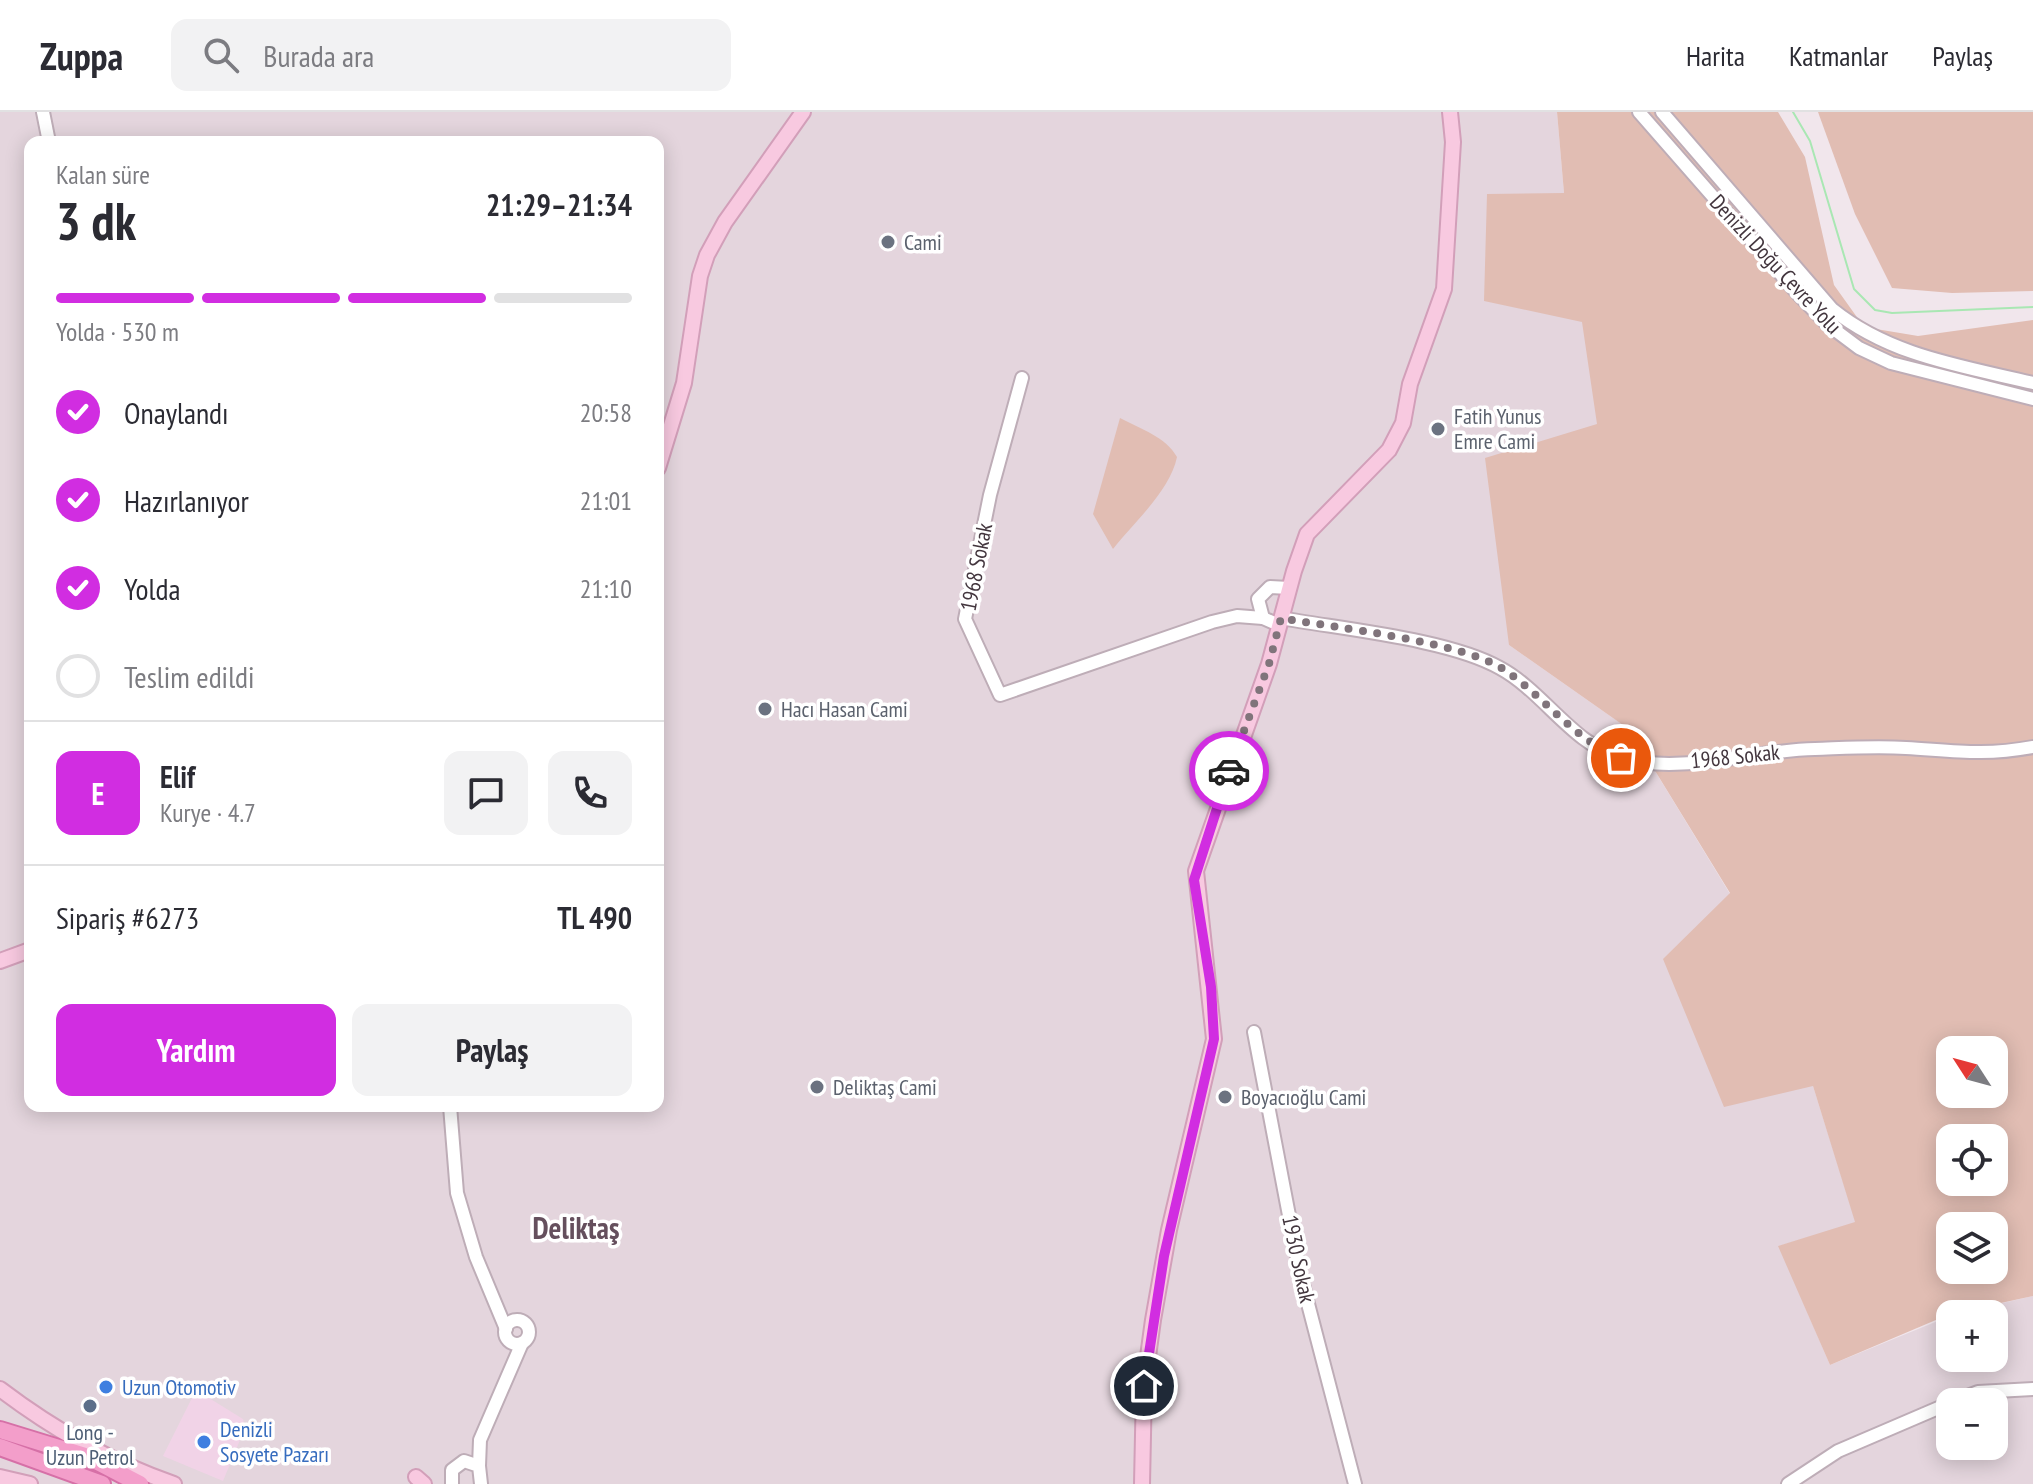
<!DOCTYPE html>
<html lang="tr">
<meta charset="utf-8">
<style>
body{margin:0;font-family:"PT Sans Narrow",sans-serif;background:#f2f2f3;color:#2b2b33;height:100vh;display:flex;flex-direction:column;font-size:30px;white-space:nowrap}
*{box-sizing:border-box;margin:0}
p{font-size:26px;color:#7c7c81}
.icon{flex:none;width:44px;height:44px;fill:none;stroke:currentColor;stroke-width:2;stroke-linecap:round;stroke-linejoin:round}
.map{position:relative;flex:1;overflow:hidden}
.drawer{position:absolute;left:24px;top:24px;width:640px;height:976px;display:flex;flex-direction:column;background:#fff;border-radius:16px;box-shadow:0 4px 20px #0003}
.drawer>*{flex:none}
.needle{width:52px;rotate:306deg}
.buttons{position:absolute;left:1936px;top:924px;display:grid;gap:16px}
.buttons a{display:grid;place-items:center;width:72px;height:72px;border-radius:16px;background:#fff;box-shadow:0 4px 20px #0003;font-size:40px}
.pin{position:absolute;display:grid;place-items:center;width:68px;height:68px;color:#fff;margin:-34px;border:4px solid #fff;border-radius:50%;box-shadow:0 2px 8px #0007}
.courier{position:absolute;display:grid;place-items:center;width:80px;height:80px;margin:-40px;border:6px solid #d12de1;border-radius:50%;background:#fff;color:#222;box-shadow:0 2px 10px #0007}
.head em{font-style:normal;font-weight:600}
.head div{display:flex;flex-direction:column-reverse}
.head{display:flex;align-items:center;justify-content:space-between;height:136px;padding:0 32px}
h1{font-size:52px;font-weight:600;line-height:60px}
.bar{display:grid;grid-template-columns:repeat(4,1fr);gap:12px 8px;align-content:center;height:96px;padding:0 32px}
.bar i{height:10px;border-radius:6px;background:#e1e1e2}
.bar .current{background:#d12de1}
.bar p{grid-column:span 4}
.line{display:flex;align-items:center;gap:20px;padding:0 32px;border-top:2px solid #e1e1e2}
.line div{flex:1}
.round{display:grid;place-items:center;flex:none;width:84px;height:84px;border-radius:16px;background:#f2f2f3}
ol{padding:0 32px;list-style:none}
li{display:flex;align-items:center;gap:24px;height:88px}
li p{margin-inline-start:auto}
li .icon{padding:8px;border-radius:50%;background:#d12de1;color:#fff;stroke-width:4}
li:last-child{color:#7c7c81}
li i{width:44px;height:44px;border:4px solid #e1e1e2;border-radius:50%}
.action{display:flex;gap:16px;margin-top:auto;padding:16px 32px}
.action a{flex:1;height:92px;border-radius:16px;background:#d12de1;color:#fff;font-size:32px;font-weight:600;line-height:92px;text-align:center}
.action a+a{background:#f2f2f3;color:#2b2b33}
header{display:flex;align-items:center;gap:48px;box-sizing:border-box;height:112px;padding:0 40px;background:#fff;border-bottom:2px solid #e1e1e2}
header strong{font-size:38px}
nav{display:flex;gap:44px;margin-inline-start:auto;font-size:28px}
.search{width:560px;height:72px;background:#f2f2f3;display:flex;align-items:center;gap:20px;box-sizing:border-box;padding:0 28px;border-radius:16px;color:#7c7c81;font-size:30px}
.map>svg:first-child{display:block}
.residential{fill:#e4d5dd;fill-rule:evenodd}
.commercial{fill:#f1d3e7}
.green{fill:#e1bdb3;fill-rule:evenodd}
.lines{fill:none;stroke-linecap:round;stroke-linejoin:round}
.stream{stroke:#a9e7b3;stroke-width:2}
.tertiary-casing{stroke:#beadb7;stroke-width:16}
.secondary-casing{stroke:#d29fb9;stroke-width:18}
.primary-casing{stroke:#d670a7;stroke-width:20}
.tertiary{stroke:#fff;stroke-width:12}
.secondary{stroke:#f8c9e0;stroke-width:14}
.primary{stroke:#f39eca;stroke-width:16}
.done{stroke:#80747b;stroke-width:8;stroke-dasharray:0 14.4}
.route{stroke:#d12de1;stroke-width:10}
.worship-dot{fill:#6b7280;stroke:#fff;stroke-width:3}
.shop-dot{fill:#3f7fe0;stroke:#fff;stroke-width:3}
.service-dot{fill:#5c6f8a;stroke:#fff;stroke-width:3}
.labels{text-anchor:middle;stroke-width:7;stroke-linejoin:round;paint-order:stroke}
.worship-label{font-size:22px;fill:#5b616d;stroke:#fff;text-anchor:start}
.street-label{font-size:22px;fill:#43363e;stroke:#fff}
.shop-label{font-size:22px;fill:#366cbe;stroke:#fff;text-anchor:start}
.service-label{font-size:22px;fill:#4e5e75;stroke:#fff}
.district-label{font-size:30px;font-weight:bold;fill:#654f5d;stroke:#fff}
</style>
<header>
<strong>Zuppa</strong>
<div class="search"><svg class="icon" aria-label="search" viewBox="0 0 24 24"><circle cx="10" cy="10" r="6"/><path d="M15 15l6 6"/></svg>Burada ara</div>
<nav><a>Harita</a><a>Katmanlar</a><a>Paylaş</a></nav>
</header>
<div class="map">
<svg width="2033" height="1372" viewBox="0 0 2033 1372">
<rect width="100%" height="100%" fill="#f1e6ec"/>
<path class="residential" d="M0,0h1557l7,81 34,231 -89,221 121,85 100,164 83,192 43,137 -77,23 51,119 120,-49v42h44v-44h-39l78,-18v188h-2033zM30,30h628v964h-628zM1950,1290h44v44h-44z"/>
<polygon class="commercial" points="196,1278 243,1307 245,1316 223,1369 163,1344"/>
<g class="green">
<path d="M1557,0h221l27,45 29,128 30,42 54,9 115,-16v976l-83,18 -120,51 -52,-119 77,-24 -42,-136 -89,21 -61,-148 67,-66 -100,-163 -121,-85 -24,-187 112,-34 -15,-102 -98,-21 3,-107 77,-1zM1950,938h44v44h-44zM1950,1026h44v44h-44zM1950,1114h44v44h-44z"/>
<polygon points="1818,0 2033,0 2033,179 1952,181 1892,176 1855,102"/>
<path d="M1120,306c21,11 46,19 57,39 -7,34 -43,65 -64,92l-20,-35z"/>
</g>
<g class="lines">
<polyline class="stream" points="1793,0 1810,29 1854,177 1875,198 1892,201 2033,195"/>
<g class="tertiary-casing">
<g id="tertiary">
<polyline points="43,0 49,30"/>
<polyline points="1639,0 1799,183 1827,212 1859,236 1891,251 2033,287"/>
<path d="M1662,0l170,197c58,47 130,57 201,74"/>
<polyline points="1022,266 990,383 965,507 1000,583 1212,510 1237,504 1263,506"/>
<path d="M1281,506c60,11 168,21 219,50 44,24 72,76 121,90 61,17 132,-8 194,-9 30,-1 61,-3 91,-1 50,3 77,8 127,-1"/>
<polyline points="1279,513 1263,506 1258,487 1270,475 1289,476"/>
<polyline points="1254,920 1300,1161 1355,1372"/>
<polyline points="450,994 457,1081 476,1145 506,1217"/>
<circle cx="517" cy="1220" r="12"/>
<polyline points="1952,1290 1978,1280 2033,1277"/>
<polyline points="479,1354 480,1328 522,1231"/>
<polyline points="452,1372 452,1358 464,1349 479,1354 481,1372"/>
<polyline points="1788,1372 1838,1339 1950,1291"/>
</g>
</g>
<g class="secondary-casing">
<g id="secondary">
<polyline points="658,356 684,271 700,164 707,143 725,110 803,0"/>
<polyline points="0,849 30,838"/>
<path d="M0,1277c54,41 110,73 174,95"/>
<polyline points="0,1365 30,1372"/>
<polyline points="416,1365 424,1372"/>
<polyline points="1142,1372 1144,1274 1153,1208 1169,1118 1214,927 1196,759 1269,552 1294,459 1307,422 1389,338 1403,311 1410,272 1444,177 1453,30 1450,0"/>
</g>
</g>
<g class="primary-casing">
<g id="primary">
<polyline points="0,1318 88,1345 140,1372"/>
<polyline points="0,1335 102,1372"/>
</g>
</g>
<use href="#tertiary" class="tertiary"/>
<use href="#secondary" class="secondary"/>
<use href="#primary" class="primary"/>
</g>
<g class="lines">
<path class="done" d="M1229,659l40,-107 12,-46c55,10 178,23 222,51 42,28 71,71 118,89"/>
<polyline class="route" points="1144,1274 1164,1144 1214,927 1211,875 1194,768 1229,659"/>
</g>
<g class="worship-dot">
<circle cx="888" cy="130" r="8"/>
<circle cx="1438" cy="317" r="8"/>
<circle cx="765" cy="597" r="8"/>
<circle cx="817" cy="975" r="8"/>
<circle cx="1225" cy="985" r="8"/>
</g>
<g class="shop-dot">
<circle cx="106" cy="1275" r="8"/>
<circle cx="204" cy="1330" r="8"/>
</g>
<circle class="service-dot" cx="90" cy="1294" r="8"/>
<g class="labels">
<g class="worship-label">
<text x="904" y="138">Cami</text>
<text x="1454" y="312">Fatih Yunus<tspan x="1454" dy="25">Emre Cami</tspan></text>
<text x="781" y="605">Hacı Hasan Cami</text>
<text x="833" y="983">Deliktaş Cami</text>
<text x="1241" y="993">Boyacıoğlu Cami</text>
</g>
<g class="street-label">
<text transform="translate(1776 152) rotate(47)" y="8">Denizli Doğu Çevre Yolu</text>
<text transform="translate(976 455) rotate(-79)" y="8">1968 Sokak</text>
<text transform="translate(1735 644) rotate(-6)" y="8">1968 Sokak</text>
<text transform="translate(1299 1147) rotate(78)" y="8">1930 Sokak</text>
</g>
<g class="shop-label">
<text x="122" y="1283">Uzun Otomotiv</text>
<text x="220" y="1325">Denizli<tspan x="220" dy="25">Sosyete Pazarı</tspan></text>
</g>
<g class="service-label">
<text x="90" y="1328">Long -<tspan x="90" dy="25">Uzun Petrol</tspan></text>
</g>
<g class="district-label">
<text x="576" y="1127">Deliktaş</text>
</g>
</g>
</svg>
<div class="buttons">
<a><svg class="needle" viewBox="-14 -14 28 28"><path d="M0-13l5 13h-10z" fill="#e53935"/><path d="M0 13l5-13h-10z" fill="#7c7c81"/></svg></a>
<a><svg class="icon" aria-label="locate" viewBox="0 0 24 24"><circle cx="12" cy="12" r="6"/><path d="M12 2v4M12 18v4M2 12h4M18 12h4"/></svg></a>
<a><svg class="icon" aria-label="layers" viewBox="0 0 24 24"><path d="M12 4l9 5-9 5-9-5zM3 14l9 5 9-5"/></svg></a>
<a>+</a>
<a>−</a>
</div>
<div class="pin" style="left:1621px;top:646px;background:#ea580c"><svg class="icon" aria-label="bag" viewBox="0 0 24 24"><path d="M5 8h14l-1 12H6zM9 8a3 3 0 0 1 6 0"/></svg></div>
<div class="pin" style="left:1144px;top:1274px;background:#1f2937"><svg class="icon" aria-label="home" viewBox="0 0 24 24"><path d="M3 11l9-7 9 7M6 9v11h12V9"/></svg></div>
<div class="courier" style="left:1229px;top:659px"><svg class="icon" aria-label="car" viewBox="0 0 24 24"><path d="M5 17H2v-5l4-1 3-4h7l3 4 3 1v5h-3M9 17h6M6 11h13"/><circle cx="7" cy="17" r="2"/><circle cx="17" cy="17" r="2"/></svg></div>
<section class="drawer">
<div class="head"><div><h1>3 dk</h1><p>Kalan süre</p></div><em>21:29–21:34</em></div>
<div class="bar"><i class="current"></i><i class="current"></i><i class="current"></i><i></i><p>Yolda · 530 m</p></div>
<ol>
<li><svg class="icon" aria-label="check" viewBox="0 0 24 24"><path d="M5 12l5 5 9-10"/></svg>Onaylandı<p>20:58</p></li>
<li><svg class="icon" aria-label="check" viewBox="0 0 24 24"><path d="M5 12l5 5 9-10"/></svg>Hazırlanıyor<p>21:01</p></li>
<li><svg class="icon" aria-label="check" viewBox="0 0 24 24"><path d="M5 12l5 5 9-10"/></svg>Yolda<p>21:10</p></li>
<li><i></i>Teslim edildi</li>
</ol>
<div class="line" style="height:144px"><b class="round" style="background:#d12de1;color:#fff">E</b><div><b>Elif</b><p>Kurye · 4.7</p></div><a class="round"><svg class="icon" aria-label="chat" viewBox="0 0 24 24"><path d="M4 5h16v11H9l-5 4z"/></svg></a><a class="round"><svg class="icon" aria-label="phone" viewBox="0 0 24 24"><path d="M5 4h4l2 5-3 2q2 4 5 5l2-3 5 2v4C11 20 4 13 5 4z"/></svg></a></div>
<div class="line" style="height:104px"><div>Sipariş #6273</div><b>TL 490</b></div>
<div class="action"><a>Yardım</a><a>Paylaş</a></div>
</section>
</div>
